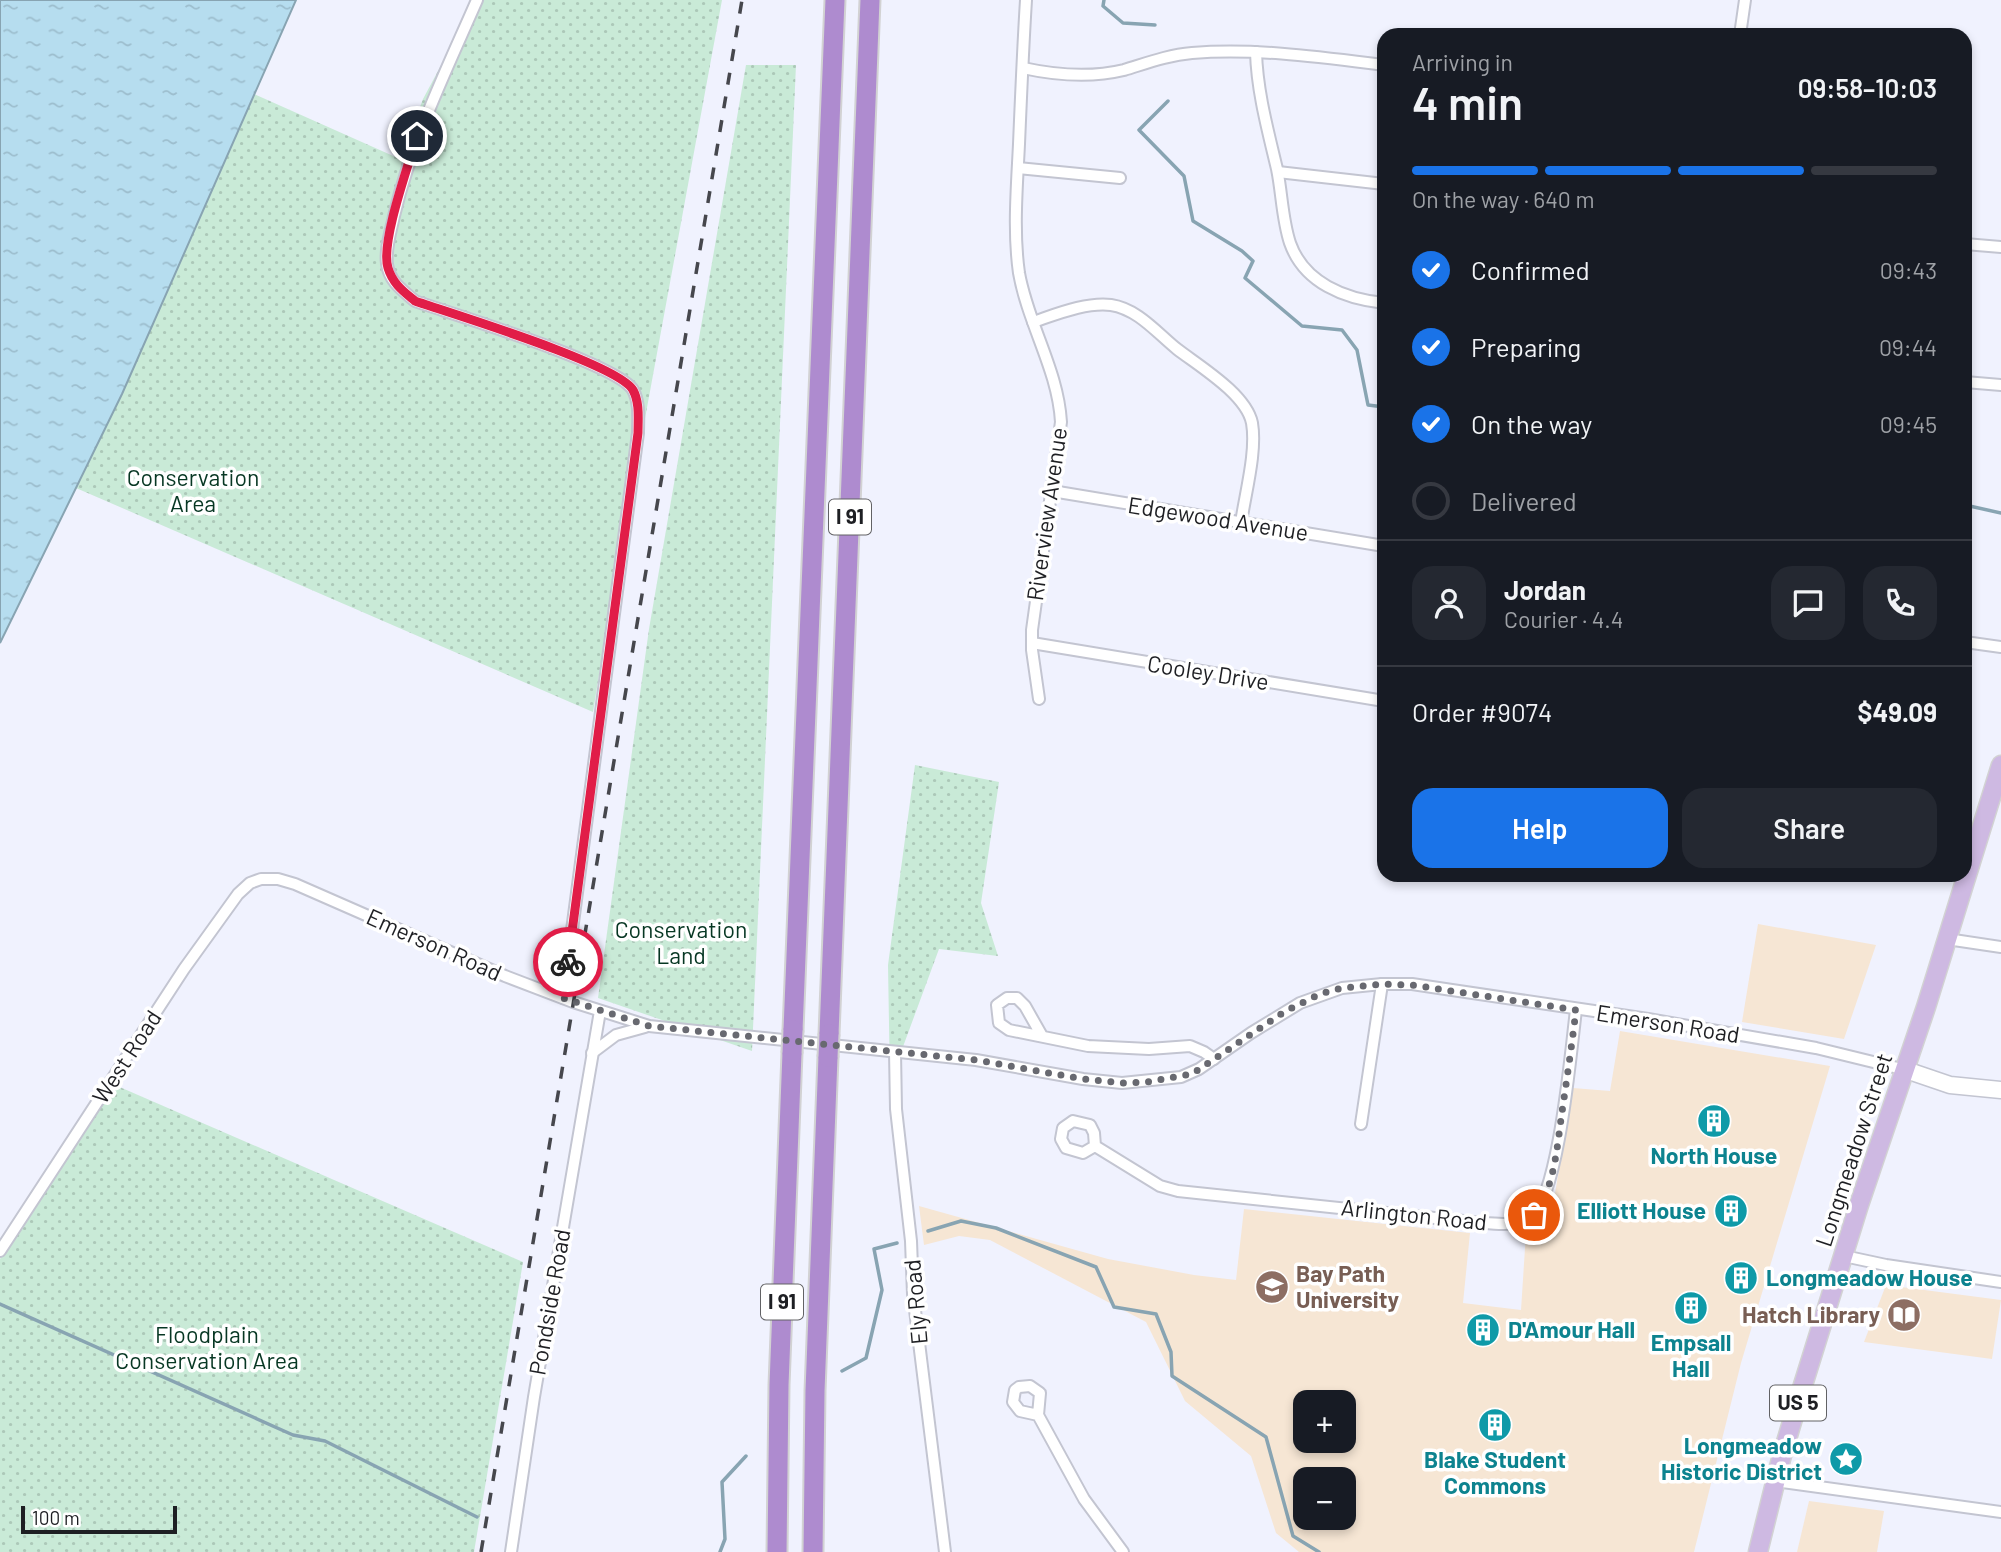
<!DOCTYPE html>
<meta charset="utf-8">
<style>
body{margin:0;font-family:Barlow,sans-serif;background:#242831;color:#f1f3f6;height:100vh;display:flex;flex-direction:column;font-size:26px;white-space:nowrap}
*{box-sizing:border-box;margin:0}
p{font-size:23px;color:#9ea1a6}
.icon{flex:none;width:38px;height:38px;fill:none;stroke:currentColor;stroke-width:2;stroke-linecap:round;stroke-linejoin:round}
.map{position:relative;flex:1;overflow:hidden}
.side{position:absolute;left:1377px;top:28px;width:595px;height:854px;display:flex;flex-direction:column;background:#171b24;border-radius:21px;box-shadow:0 4px 10px #0003}
.side>*{flex:none}
.tools{position:absolute;left:1293px;top:1390px;display:grid;gap:14px}
.tools a{display:grid;place-items:center;width:63px;height:63px;border-radius:14px;background:#171b24;box-shadow:0 4px 10px #0003;font-size:35px}
.scale{position:absolute;left:21px;bottom:18px;width:156px;box-sizing:border-box;padding-left:7px;border:4px solid #1e1f23;border-top:0;font-size:19px;line-height:24px;white-space:nowrap;color:#1e1f23;-webkit-text-stroke:5px #fff;paint-order:stroke}
.pin{position:absolute;display:grid;place-items:center;width:60px;height:60px;color:#fff;margin:-30px;border:4px solid #fff;border-radius:50%;box-shadow:0 2px 7px #0007}
.courier{position:absolute;display:grid;place-items:center;width:70px;height:70px;margin:-35px;border:5px solid #e11d48;border-radius:50%;background:#fff;color:#222;box-shadow:0 2px 9px #0007}
.overview em{font-style:normal;font-weight:600}
.overview div{display:flex;flex-direction:column-reverse}
.overview{display:flex;align-items:center;justify-content:space-between;height:119px;padding:0 35px}
h1{font-size:46px;font-weight:600;line-height:52px}
.bar{display:grid;grid-template-columns:repeat(4,1fr);gap:10px 7px;align-content:center;height:84px;padding:0 35px}
.bar i{height:9px;border-radius:5px;background:#363941}
.bar .active{background:#1a73e8}
.bar p{grid-column:span 4}
.line{display:flex;align-items:center;gap:18px;padding:0 35px;border-top:2px solid #363941}
.line div{flex:1}
.round{display:grid;place-items:center;flex:none;width:74px;height:74px;border-radius:21px;background:#242831}
ol{padding:0 35px;list-style:none}
li{display:flex;align-items:center;gap:21px;height:77px}
li p{margin-inline-start:auto}
li .icon{padding:7px;border-radius:50%;background:#1a73e8;color:#fff;stroke-width:4}
li:last-child{color:#9ea1a6}
li i{width:38px;height:38px;border:4px solid #363941;border-radius:50%}
.action{display:flex;gap:14px;margin-top:auto;padding:14px 35px}
.action a{flex:1;height:80px;border-radius:21px;background:#1a73e8;color:#fff;font-size:28px;font-weight:600;line-height:80px;text-align:center}
.action a+a{background:#242831;color:#f1f3f6}
.map>svg:first-child{display:block}
.education{fill:#f6e6d4;fill-rule:evenodd}
.park{fill:url(#park-dots)}
.water{fill:url(#water-ripples);stroke:#88a4b2;stroke-width:2}
.lines{fill:none;stroke-linecap:round;stroke-linejoin:round}
.stream{stroke:#88a4b2;stroke-width:3.5}
.minor-casing{stroke:#c3c5d1;stroke-width:14}
.secondary-casing{stroke:#c3c5d1;stroke-width:19}
.primary-casing{stroke:#d2d2d3;stroke-width:21}
.motorway-casing{stroke:#d2d2d3;stroke-width:23}
.minor{stroke:#fff;stroke-width:10}
.secondary{stroke:#fff;stroke-width:16}
.primary{stroke:#ceb9e2;stroke-width:18}
.motorway{stroke:#ae8bcf;stroke-width:19}
.rail{stroke:#46474d;stroke-width:3.5;stroke-dasharray:12 12;stroke-linecap:butt}
.motorway-bridge-casing{stroke:#d2d2d3;stroke-width:23;stroke-linecap:butt}
.motorway-bridge{stroke:#ae8bcf;stroke-width:19}
.done{stroke:#686970;stroke-width:7;stroke-dasharray:0 12.6}
.route{stroke:#e11d48;stroke-width:9}
.labels{text-anchor:middle;stroke-width:7;stroke-linejoin:round;paint-order:stroke}
.shield{fill:#fff;stroke:#626265;stroke-width:2}
.shield-label{font-size:21px;font-weight:bold;fill:#1e1f23}
.park-label{font-size:23px;fill:#073723;stroke:#fff}
.street-label{font-size:23px;fill:#1e1f23;stroke:#fff}
.culture-label{font-size:23px;font-weight:bold;fill:#0d838f;stroke:#fff}
.education-label{font-size:23px;font-weight:bold;fill:#785e54;stroke:#fff;text-anchor:start}
</style>
<div class="map">
<svg width="2001" height="1552" viewBox="0 0 2001 1552">
<defs>
<pattern id="park-dots" width="8" height="8" patternUnits="userSpaceOnUse" patternTransform="scale(1.75)"><rect width="8" height="8" fill="#c9ead7"/><path d="M2 2h.1M6 6h.1" fill="none" stroke="#acc8b8" stroke-width="1.8" stroke-linecap="round"/></pattern>
<pattern id="water-ripples" width="26" height="14" patternUnits="userSpaceOnUse" patternTransform="scale(1.75)"><rect width="26" height="14" fill="#b6ddef"/><path d="M2 4q2-2 4 0t4 0M15 11q2-2 4 0t4 0" fill="none" stroke="#9cbdcd"/></pattern>
</defs>
<rect width="100%" height="100%" fill="#f0f2fe"/>
<g class="education">
<polygon points="1758,924 1876,945 1844,1039 1742,1022"/>
<path d="M1620,1031l210,35 -89,297 -47,189h-395l-23,-19 -25,-77 -66,-55 -39,-79 -156,-82 -31,-4 -35,9 -5,-39 189,53 86,16 42,5 8,-71 226,24 -7,70 58,7 5,-77 14,-9 13,-19 20,-117 37,3zM1306,1402h38v38h-38zM1306,1479h38v38h-38z"/>
<polygon points="1886,1285 2001,1300 1992,1359 1864,1342"/>
<polygon points="1809,1501 1884,1511 1877,1552 1797,1552"/>
</g>
<g class="park">
<polygon points="476,0 722,0 607,625 593,712 76,488 114,410 254,94 400,159 423,99"/>
<polygon points="746,65 796,65 752,1051 598,998 649,629"/>
<polygon points="915,765 999,782 981,903 998,956 939,949 890,1082 888,965"/>
<polygon points="115,1085 523,1262 474,1552 0,1552 0,1259"/>
</g>
<polygon class="water" points="0,0 296,0 122,394 0,643"/>
<g class="lines">
<g class="stream">
<polyline points="1104,0 1103,6 1123,23 1155,25"/>
<polyline points="1168,101 1139,130 1184,176 1193,221 1242,251 1253,261 1245,278 1302,326 1342,330 1357,350 1368,405 1384,407"/>
<polyline points="1965,505 2001,513"/>
<polyline points="928,1231 961,1221 996,1228 1096,1267 1114,1307 1156,1314 1171,1352 1172,1376 1266,1437 1293,1536 1319,1552"/>
<polyline points="0,1304 293,1435 325,1441 477,1517"/>
<polyline points="842,1371 866,1358 882,1290 874,1249 897,1243"/>
<polyline points="720,1552 725,1539 722,1482 746,1456"/>
</g>
<g class="minor-casing">
<g id="minor">
<path d="M477,0c-31,71 -65,140 -83,216 -3,15 -9,32 -7,48 2,17 15,26 28,37 37,13 203,63 218,89 7,13 5,29 5,43l-75,565"/>
<path d="M1026,0c-3,48 -5,96 -7,144 -2,42 -6,87 0,129 9,51 39,97 42,149l-29,208v20l7,49"/>
<polyline points="1740,35 1745,0"/>
<path d="M1256,52c1,39 12,79 21,117 5,24 5,50 13,74 14,40 55,56 94,60"/>
<path d="M1023,68c32,7 68,10 101,2 23,-7 44,-15 68,-17 64,-5 128,4 192,12"/>
<polyline points="1018,168 1120,178"/>
<polyline points="1278,172 1384,184"/>
<polyline points="1965,244 2001,247"/>
<path d="M1033,322c24,-8 53,-20 78,-17 27,4 46,28 66,44 22,17 69,45 75,74 5,29 -7,71 -11,100"/>
<polyline points="1965,382 2001,385"/>
<polyline points="1052,491 1384,546"/>
<polyline points="1965,642 2001,647"/>
<polyline points="1032,643 1384,701"/>
<polyline points="1947,939 2001,947"/>
<polyline points="1042,1036 1025,1006 1017,998 1007,998 997,1005 999,1023 1009,1030 1088,1046 1149,1049 1190,1046 1204,1052 1214,1059"/>
<polyline points="895,1052 896,1109 911,1241 913,1294 945,1552"/>
<polyline points="592,1053 616,1035 645,1027"/>
<polyline points="1361,1124 1382,984"/>
<path d="M1095,1146l-12,7 -17,-5 -5,-9 2,-11 10,-7 17,4 4,8 1,13 65,40 18,5 295,31c17,1 43,6 58,-5 28,-21 40,-168 45,-207"/>
<polyline points="0,1251 184,969 238,894 250,883 261,879 278,879 295,884 505,976 573,1002 649,1026 976,1060 1083,1079 1122,1083 1181,1077 1199,1069 1251,1033 1300,1003 1342,988 1382,984 1412,984 1452,990 1648,1019 1816,1048 1906,1070"/>
<polyline points="1844,1256 1886,1265 2001,1282"/>
<polyline points="1038,1415 1020,1411 1013,1402 1015,1390 1019,1387 1030,1386 1040,1393 1038,1415 1084,1499 1123,1552"/>
<polyline points="1775,1481 2001,1512"/>
<polyline points="511,1552 534,1397 600,1011"/>
</g>
</g>
<g class="secondary-casing">
<polyline id="secondary" points="1906,1070 1950,1085 2001,1090"/>
</g>
<g class="primary-casing">
<polyline id="primary" points="1758,1552 1781,1459 1803,1385 1859,1205 1926,1007 2001,765"/>
</g>
<g class="motorway-casing">
<g id="motorway">
<polyline points="793,1030 835,0"/>
<polyline points="829,1034 870,0"/>
<polyline points="777,1552 779,1385 792,1053"/>
<polyline points="813,1552 815,1391 828,1057"/>
</g>
</g>
<use href="#minor" class="minor"/>
<use href="#secondary" class="secondary"/>
<use href="#primary" class="primary"/>
<use href="#motorway" class="motorway"/>
<polyline class="rail" points="481,1552 742,0"/>
<g class="motorway-bridge-casing">
<g id="motorway-bridge">
<polyline points="792,1053 793,1030"/>
<polyline points="828,1057 829,1034"/>
</g>
</g>
<use href="#motorway-bridge" class="motorway-bridge"/>
</g>
<g class="lines">
<path class="done" d="M568,962l-5,36 86,28 327,34 107,19 39,4 25,-1 45,-8 92,-62 36,-18 22,-6 40,-4 30,1 164,25c-4,34 -9,68 -14,102 -5,34 -7,75 -28,103"/>
<path class="route" d="M417,136c-8,28 -37,107 -29,132 5,16 15,23 27,33 37,13 203,63 218,89 7,13 5,29 5,43l-70,529"/>
</g>
<defs>
<g id="building-disc" transform="scale(1.75)"><circle r="9.5" fill="#0f9aa8" stroke="#fff"/><path d="M-4-6H4V6H1V3H-1V6H-4ZM-2.5-4.3h1.7v1.8h-1.7ZM.8-4.3h1.7v1.8H.8ZM-2.5-1h1.7V.8h-1.7ZM.8-1h1.7V.8H.8Z" fill="#fff"/></g>
<g id="university-disc" transform="scale(1.75)"><circle r="9.5" fill="#8d6e63" stroke="#fff"/><path d="M0-5L7-2L0 1L-7-2ZM-4 1L0 2.5L4 1V4Q0 6-4 4Z" fill="#fff"/></g>
<g id="library-disc" transform="scale(1.75)"><circle r="9.5" fill="#8d6e63" stroke="#fff"/><path d="M-6-4Q-3-5.5-.7-3.5V5Q-3 3-6 4ZM6-4Q3-5.5 .7-3.5V5Q3 3 6 4Z" fill="#fff"/></g>
<g id="sight-disc" transform="scale(1.75)"><circle r="9.5" fill="#0f9aa8" stroke="#fff"/><path d="M0-6L1.8-2.2L6-1.7L2.9 1.2L3.7 5.4L0 3.3L-3.7 5.4L-2.9 1.2L-6-1.7L-1.8-2.2Z" fill="#fff"/></g>
</defs>
<g fill-rule="evenodd">
<use href="#building-disc" x="1714" y="1121"/>
<use href="#building-disc" x="1731" y="1211"/>
<use href="#building-disc" x="1741" y="1278"/>
<use href="#university-disc" x="1272" y="1287"/>
<use href="#building-disc" x="1691" y="1308"/>
<use href="#library-disc" x="1904" y="1315"/>
<use href="#building-disc" x="1483" y="1330"/>
<use href="#building-disc" x="1495" y="1425"/>
<use href="#sight-disc" x="1846" y="1459"/>
</g>
<g class="labels">
<g class="shield">
<rect x="829" y="499.5" width="42" height="35" rx="5"/>
<rect x="761" y="1284.5" width="42" height="35" rx="5"/>
<rect x="1770" y="1385.5" width="56" height="35" rx="5"/>
</g>
<g class="shield-label">
<text x="850" y="524">I 91</text>
<text x="782" y="1309">I 91</text>
<text x="1798" y="1410">US 5</text>
</g>
<g class="park-label">
<text x="193" y="486">Conservation<tspan x="193" dy="26">Area</tspan></text>
<text x="681" y="938">Conservation<tspan x="681" dy="26">Land</tspan></text>
<text x="207" y="1343">Floodplain<tspan x="207" dy="26">Conservation Area</tspan></text>
</g>
<g class="street-label">
<text transform="translate(1047 514) rotate(-82)" y="8">Riverview Avenue</text>
<text transform="translate(1218 519) rotate(9)" y="8">Edgewood Avenue</text>
<text transform="translate(1208 673) rotate(9)" y="8">Cooley Drive</text>
<text transform="translate(434 945) rotate(24)" y="8">Emerson Road</text>
<text transform="translate(1668 1024) rotate(9)" y="8">Emerson Road</text>
<text transform="translate(127 1057) rotate(-57)" y="8">West Road</text>
<text transform="translate(1854 1150) rotate(-72)" y="8">Longmeadow Street</text>
<text transform="translate(1414 1215) rotate(6)" y="8">Arlington Road</text>
<text transform="translate(550 1302) rotate(-80)" y="8">Pondside Road</text>
<text transform="translate(916 1302) rotate(-95)" y="8">Ely Road</text>
</g>
<g class="culture-label">
<text x="1714" y="1164">North House</text>
<text x="1706" y="1219" text-anchor="end">Elliott House</text>
<text x="1766" y="1286" text-anchor="start">Longmeadow House</text>
<text x="1508" y="1338" text-anchor="start">D'Amour Hall</text>
<text x="1691" y="1351">Empsall<tspan x="1691" dy="26">Hall</tspan></text>
<text x="1822" y="1454" text-anchor="end">Longmeadow<tspan x="1822" dy="26">Historic District</tspan></text>
<text x="1495" y="1468">Blake Student<tspan x="1495" dy="26">Commons</tspan></text>
</g>
<g class="education-label">
<text x="1296" y="1282">Bay Path<tspan x="1296" dy="26">University</tspan></text>
<text x="1880" y="1323" text-anchor="end">Hatch Library</text>
</g>
</g>
</svg>
<div class="tools">
<a>+</a>
<a>−</a>
</div>
<div class="scale">100 m</div>
<div class="pin" style="left:1534px;top:1215px;background:#ea580c"><svg class="icon" aria-label="bag" viewBox="0 0 24 24"><path d="M5 8h14l-1 12H6zM9 8a3 3 0 0 1 6 0"/></svg></div>
<div class="pin" style="left:417px;top:136px;background:#1f2937"><svg class="icon" aria-label="home" viewBox="0 0 24 24"><path d="M3 11l9-7 9 7M6 9v11h12V9"/></svg></div>
<div class="courier" style="left:568px;top:962px"><svg class="icon" aria-label="bike" viewBox="0 0 24 24"><circle cx="6" cy="16" r="4"/><circle cx="18" cy="16" r="4"/><path d="M6 16l4-8h5l3 8M10 8l3 8H6M13 5h3"/></svg></div>
<section class="side">
<div class="overview"><div><h1>4 min</h1><p>Arriving in</p></div><em>09:58–10:03</em></div>
<div class="bar"><i class="active"></i><i class="active"></i><i class="active"></i><i></i><p>On the way · 640 m</p></div>
<ol>
<li><svg class="icon" aria-label="check" viewBox="0 0 24 24"><path d="M5 12l5 5 9-10"/></svg>Confirmed<p>09:43</p></li>
<li><svg class="icon" aria-label="check" viewBox="0 0 24 24"><path d="M5 12l5 5 9-10"/></svg>Preparing<p>09:44</p></li>
<li><svg class="icon" aria-label="check" viewBox="0 0 24 24"><path d="M5 12l5 5 9-10"/></svg>On the way<p>09:45</p></li>
<li><i></i>Delivered</li>
</ol>
<div class="line" style="height:126px"><a class="round"><svg class="icon" aria-label="person" viewBox="0 0 24 24"><circle cx="12" cy="8" r="4"/><path d="M4 21q1-7 8-7t8 7"/></svg></a><div><b>Jordan</b><p>Courier · 4.4</p></div><a class="round"><svg class="icon" aria-label="chat" viewBox="0 0 24 24"><path d="M4 5h16v11H9l-5 4z"/></svg></a><a class="round"><svg class="icon" aria-label="phone" viewBox="0 0 24 24"><path d="M5 4h4l2 5-3 2q2 4 5 5l2-3 5 2v4C11 20 4 13 5 4z"/></svg></a></div>
<div class="line" style="height:91px"><div>Order #9074</div><b>$49.09</b></div>
<div class="action"><a>Help</a><a>Share</a></div>
</section>
</div>
